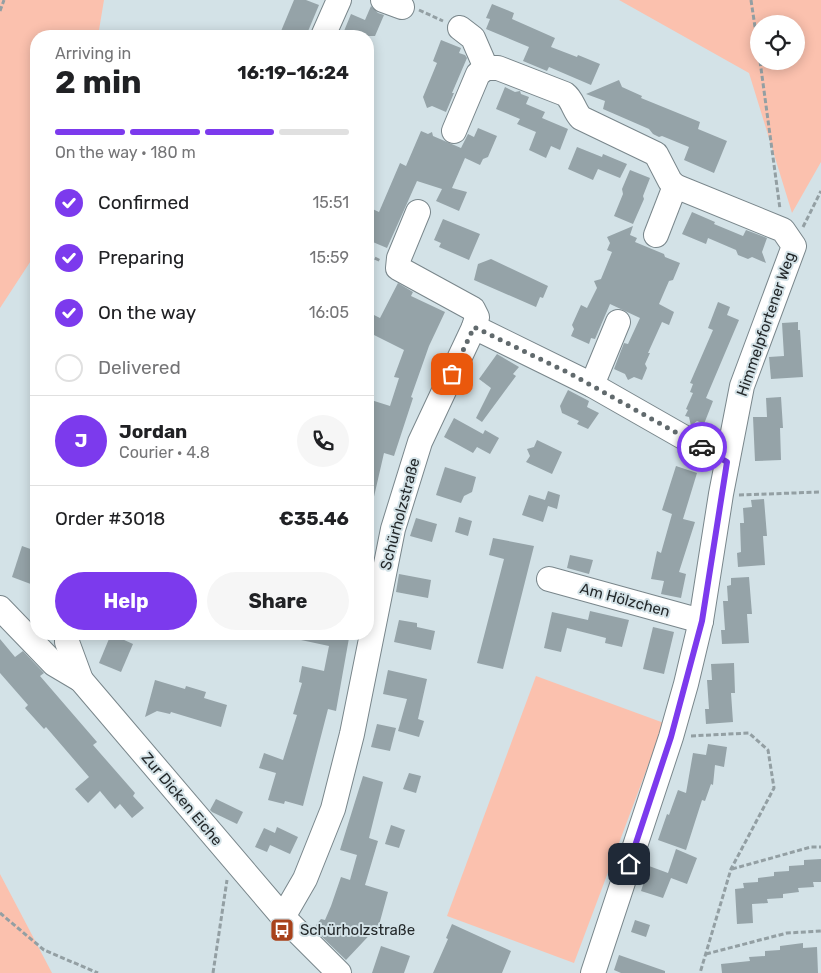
<!DOCTYPE html>
<meta charset="utf-8">
<style>
body{margin:0;font-family:Rubik,sans-serif;background:#f6f6f6;color:#202124;height:100vh;display:flex;flex-direction:column;font-size:19px;white-space:nowrap}
*{box-sizing:border-box;margin:0}
p{font-size:16px;color:#757577}
.icon{flex:none;width:28px;height:28px;fill:none;stroke:currentColor;stroke-width:2;stroke-linecap:round;stroke-linejoin:round}
.map{position:relative;flex:1;overflow:hidden}
.panel{position:absolute;left:30px;top:30px;width:344px;height:610px;display:flex;flex-direction:column;background:#fff;border-radius:20px;box-shadow:0 2px 12px #0003}
.panel>*{flex:none}
.controls{position:absolute;left:750px;top:15px;display:grid;gap:10px}
.controls a{display:grid;place-items:center;width:55px;height:55px;border-radius:50%;background:#fff;box-shadow:0 2px 12px #0003;font-size:25px}
.pin{position:absolute;display:grid;place-items:center;width:42px;height:42px;color:#fff;margin:-21px;border-radius:10px;box-shadow:0 2px 8px #0006}
.courier{position:absolute;display:grid;place-items:center;width:50px;height:50px;margin:-25px;border:4px solid #7c3aed;border-radius:50%;background:#fff;color:#222;box-shadow:0 1px 6px #0007}
.overview em{font-style:normal;font-weight:700}
.overview div{display:flex;flex-direction:column-reverse}
.overview{display:flex;align-items:center;justify-content:space-between;height:85px;padding:0 25px}
h1{font-size:32px;font-weight:700;line-height:38px}
.bar{display:grid;grid-template-columns:repeat(4,1fr);gap:8px 5px;align-content:center;height:60px;padding:0 25px}
.bar i{height:6px;border-radius:4px;background:#e0e0e0}
.bar .on{background:#7c3aed}
.bar p{grid-column:span 4}
.line{display:flex;align-items:center;gap:12px;padding:0 25px;border-top:1px solid #e0e0e0}
.line div{flex:1}
.round{display:grid;place-items:center;flex:none;width:52px;height:52px;border-radius:26px;background:#f6f6f6}
ol{padding:0 25px;list-style:none}
li{display:flex;align-items:center;gap:15px;height:55px}
li p{margin-inline-start:auto}
li .icon{padding:5px;border-radius:50%;background:#7c3aed;color:#fff;stroke-width:4}
li:last-child{color:#757577}
li i{width:28px;height:28px;border:2px solid #e0e0e0;border-radius:50%}
.button{display:flex;gap:10px;margin-top:auto;padding:10px 25px}
.button a{flex:1;height:58px;border-radius:30px;background:#7c3aed;color:#fff;font-size:20px;font-weight:700;line-height:58px;text-align:center}
.button a+a{background:#f6f6f6;color:#202124}
.map>svg:first-child{display:block}
.green{fill:#fbc1ae;fill-rule:evenodd}
.building{fill:#95a3a8}
.lines{fill:none;stroke-linecap:round;stroke-linejoin:round}
.minor-casing{stroke:#79868b;stroke-width:26}
.path{stroke:#939fa3;stroke-width:3;stroke-dasharray:5 2.5;stroke-linecap:butt}
.minor{stroke:#fff;stroke-width:24}
.done{stroke:#616a6d;stroke-width:5;stroke-dasharray:0 9}
.route{stroke:#7c3aed;stroke-width:6}
.labels{text-anchor:middle;stroke-width:4;stroke-linejoin:round;paint-order:stroke}
.street-label{font-size:15px;fill:#24292b;stroke:#d3e2e7}
.poi-label{font-size:15px;fill:#24292b;stroke:#d3e2e7;text-anchor:start}
</style>
<div class="map">
<svg width="821" height="973" viewBox="0 0 821 973">
<rect width="100%" height="100%" fill="#d3e2e7"/>
<g class="green">
<polygon points="0,0 104,0 98,36 36,36 36,253 0,308"/>
<path d="M619,0h202v162l-29,51 -43,-140zM759,24h37v37h-37z"/>
<polygon points="536,676 664,723 574,963 447,916"/>
<polygon points="0,874 52,973 0,973"/>
</g>
<g class="building">
<polygon points="294,0 306,0 319,5 306,36 279,36"/>
<polygon points="492,4 514,13 512,19 555,38 551,47 577,57 578,55 600,64 591,85 549,67 547,71 523,61 529,47 486,29 490,19 486,18"/>
<polygon points="371,6 378,13 384,15 375,36 342,36 351,14 365,20"/>
<polygon points="441,40 461,48 459,53 465,55 467,58 452,93 454,93 446,112 432,106 427,108 423,97 437,63 433,61"/>
<polygon points="619,80 622,87 642,96 641,98 700,122 698,129 727,141 714,173 684,160 689,147 662,136 659,137 653,134 649,129 603,109 605,101 586,94"/>
<polygon points="505,87 515,92 520,91 521,94 529,97 526,104 545,112 542,118 568,129 560,150 551,146 546,158 529,150 536,132 517,124 520,119 496,109"/>
<polygon points="478,128 497,136 488,157 483,159 480,165 465,158 452,188 467,192 459,211 436,201 442,189 417,181 387,248 368,240 368,207 379,212 400,163 406,166 421,131 428,134 432,132 433,136 461,148 468,134 474,137"/>
<polygon points="577,147 602,157 603,154 627,164 620,178 598,169 593,180 568,169"/>
<polygon points="630,170 650,178 643,196 644,199 633,224 614,216 623,194 622,189"/>
<polygon points="692,212 715,222 714,224 743,236 746,230 767,238 762,252 766,263 752,257 748,259 738,255 736,250 708,238 706,244 682,234"/>
<polygon points="443,219 480,234 469,260 439,247 441,243 434,240"/>
<polygon points="633,226 630,235 637,238 635,242 664,254 665,257 680,263 673,280 669,281 659,304 674,312 669,325 662,322 648,353 650,353 645,364 647,368 642,380 634,377 628,380 625,374 614,369 624,343 628,344 640,318 610,304 595,339 591,338 589,344 571,336 574,329 572,325 581,305 587,308 597,288 594,281 601,279 612,252 607,250 610,243 607,237"/>
<polygon points="491,259 548,286 543,298 540,297 536,307 474,280 478,264"/>
<polygon points="398,283 413,292 411,296 445,312 429,346 411,397 413,398 394,456 384,453 373,501 368,501 368,399 390,406 399,378 394,377 404,350 368,332 368,328 374,315 380,318"/>
<polygon points="718,302 730,307 727,315 739,320 706,398 713,401 704,424 697,421 691,426 689,417 685,416 688,410 686,409 693,393 690,392 693,384 690,383 713,330 708,328"/>
<polygon points="798,322 798,330 800,330 803,377 771,379 769,357 784,356 782,323"/>
<polygon points="497,354 519,367 513,374 516,376 482,422 476,418 491,388 479,379"/>
<polygon points="568,390 589,401 587,407 599,413 588,429 577,424 579,421 562,413 560,406"/>
<polygon points="781,397 783,428 780,428 781,460 755,461 753,417 767,417 766,398"/>
<polygon points="454,418 483,434 485,430 499,438 490,454 477,447 473,453 444,437"/>
<polygon points="537,440 562,452 552,474 526,462 530,456 527,449 534,447"/>
<polygon points="676,466 697,473 683,519 695,522 679,572 686,574 681,598 661,594 664,581 651,579 657,551 661,553 672,514 662,510"/>
<polygon points="445,467 476,477 472,492 464,496 461,503 436,495"/>
<polygon points="548,491 560,495 557,509 548,506 543,522 522,515 529,495 545,500"/>
<polygon points="764,499 767,536 763,536 765,565 738,567 737,553 741,552 740,523 744,523 743,508 752,507 751,500"/>
<polygon points="459,517 472,521 468,536 455,532"/>
<polygon points="416,518 437,524 432,542 410,536"/>
<polygon points="493,538 534,546 503,669 477,663 504,559 489,555"/>
<polygon points="22,546 36,551 36,586 12,577"/>
<polygon points="570,555 593,560 589,574 567,568"/>
<polygon points="399,574 431,580 428,598 396,592"/>
<polygon points="749,577 752,614 747,614 749,643 722,644 721,630 725,630 723,601 728,601 727,586 731,585 731,578"/>
<polygon points="590,611 629,620 622,647 605,643 606,638 567,628 561,652 544,648 552,612 588,620"/>
<polygon points="399,620 417,623 417,627 435,631 431,650 394,642"/>
<polygon points="653,627 674,632 664,674 643,669"/>
<polygon points="111,634 133,644 121,672 99,663"/>
<polygon points="301,634 344,634 343,637 349,638 336,711 328,709 303,806 285,801 284,804 268,800 276,773 259,768 264,753 283,760 297,715 293,714 302,683 299,682 302,666 324,671 329,646 301,640"/>
<polygon points="0,639 15,657 23,651 44,673 40,676 97,742 93,745 135,793 133,796 144,808 132,818 120,804 115,809 100,791 88,803 75,789 89,777 46,727 44,729 25,708 28,705 0,673"/>
<polygon points="734,663 735,693 731,693 733,722 706,724 705,709 709,709 707,680 712,680 711,664"/>
<polygon points="388,670 427,679 418,719 424,721 419,737 398,731 407,699 383,694"/>
<polygon points="155,680 185,689 186,686 206,692 204,698 227,705 221,727 171,712 170,714 157,711 145,717"/>
<polygon points="377,724 396,728 390,751 371,747"/>
<polygon points="708,744 727,747 724,767 715,765 713,785 711,784 705,801 702,800 686,850 658,840 667,814 669,815 678,790 686,793 693,753 706,755"/>
<polygon points="409,773 421,776 416,793 403,789"/>
<polygon points="363,776 383,782 369,838 378,841 365,885 388,892 379,925 346,960 317,932 316,925 321,919 325,920 331,906 341,877 350,880 357,855 340,850"/>
<polygon points="216,799 243,812 237,824 212,812 210,810"/>
<polygon points="391,825 405,830 399,848 385,844"/>
<polygon points="277,827 298,837 290,854 270,845 267,852 255,847 264,828 275,833"/>
<polygon points="676,849 697,858 687,884 671,878 663,898 641,891 649,866 668,873"/>
<polygon points="821,859 821,882 813,882 814,887 798,888 799,892 783,894 783,898 767,899 768,903 752,904 753,923 737,924 735,889 744,888 743,883 758,882 758,878 774,876 774,872 789,871 789,866 804,865 804,860"/>
<polygon points="635,920 650,925 646,937 631,932"/>
<polygon points="452,924 511,951 502,973 433,973 448,939 446,938"/>
<polygon points="803,943 803,948 817,947 818,973 722,973 721,964 750,961 749,957 765,956 765,951 780,950 780,946"/>
<polygon points="381,946 410,956 404,973 372,973"/>
<polygon points="619,955 665,971 665,973 621,973 614,970"/>
</g>
<g class="lines">
<g class="minor-casing">
<g id="minor">
<polyline points="383,0 402,7"/>
<polyline points="460,28 473,38 486,68"/>
<polyline points="323,36 339,0"/>
<path d="M454,131l24,-57 8,-6h12l67,26c8,6 9,17 16,24l75,36 14,27 5,5 108,44 11,16 -52,140 -21,108 -20,127 -15,63 -15,53 -78,236"/>
<polyline points="418,212 399,258 398,268 473,309 477,317 474,327"/>
<polyline points="656,235 675,186"/>
<polyline points="592,385 618,322"/>
<polyline points="549,579 701,621"/>
<polyline points="0,608 54,664 81,680 283,917 339,973"/>
<polyline points="67,634 67,642 81,680"/>
<polyline points="283,917 305,879 333,809 352,734 393,529 420,442 474,327 592,385 727,462"/>
</g>
</g>
<g class="path">
<polyline points="751,0 759,54"/>
<polyline points="419,10 443,21"/>
<polyline points="0,11 4,0"/>
<polyline points="760,61 780,209"/>
<polyline points="803,227 821,191"/>
<polyline points="368,255 381,261"/>
<polyline points="739,495 821,492"/>
<polyline points="691,736 749,733 768,750 774,788 731,869 700,973"/>
<polyline points="732,869 811,847 821,847"/>
<polyline points="0,913 44,950 98,973"/>
<polyline points="706,954 787,933 821,931"/>
<polyline points="213,973 227,880"/>
</g>
<use href="#minor" class="minor"/>
</g>
<g class="lines">
<polyline class="done" points="452,374 474,327 571,374 702,447"/>
<polyline class="route" points="629,864 671,737 702,621 727,462 702,447"/>
</g>
<defs>
<g id="bus-square" transform="scale(1.25)"><rect x="-9" y="-9" width="18" height="18" rx="4" fill="#a8421b" stroke="#d3e2e7"/><path d="M-5-6H5V4H4V6H2V4H-2V6H-4V4H-5ZM-3.5-4V0h7V-4ZM-3.5 1.2v1.5H-2V1.2ZM2 1.2v1.5H3.5V1.2Z" fill="#fff"/></g>
</defs>
<g fill-rule="evenodd">
<use href="#bus-square" x="282" y="930"/>
</g>
<g class="labels">
<g class="street-label">
<text transform="translate(766 324) rotate(-71)" y="5">Himmelpfortener Weg</text>
<text transform="translate(400 514) rotate(-75)" y="5">Schürholzstraße</text>
<text transform="translate(625 600) rotate(15)" y="5">Am Hölzchen</text>
<text transform="translate(182 799) rotate(50)" y="5">Zur Dicken Eiche</text>
</g>
<g class="poi-label">
<text x="300" y="935">Schürholzstraße</text>
</g>
</g>
</svg>
<div class="controls">
<a><svg class="icon" aria-label="locate" viewBox="0 0 24 24"><circle cx="12" cy="12" r="6"/><path d="M12 2v4M12 18v4M2 12h4M18 12h4"/></svg></a>
</div>
<div class="pin" style="left:452px;top:374px;background:#ea580c"><svg class="icon" aria-label="bag" viewBox="0 0 24 24"><path d="M5 8h14l-1 12H6zM9 8a3 3 0 0 1 6 0"/></svg></div>
<div class="pin" style="left:629px;top:864px;background:#1f2937"><svg class="icon" aria-label="home" viewBox="0 0 24 24"><path d="M3 11l9-7 9 7M6 9v11h12V9"/></svg></div>
<div class="courier" style="left:702px;top:447px"><svg class="icon" aria-label="car" viewBox="0 0 24 24"><path d="M5 17H2v-5l4-1 3-4h7l3 4 3 1v5h-3M9 17h6M6 11h13"/><circle cx="7" cy="17" r="2"/><circle cx="17" cy="17" r="2"/></svg></div>
<section class="panel">
<div class="overview"><div><h1>2 min</h1><p>Arriving in</p></div><em>16:19–16:24</em></div>
<div class="bar"><i class="on"></i><i class="on"></i><i class="on"></i><i></i><p>On the way · 180 m</p></div>
<ol>
<li><svg class="icon" aria-label="check" viewBox="0 0 24 24"><path d="M5 12l5 5 9-10"/></svg>Confirmed<p>15:51</p></li>
<li><svg class="icon" aria-label="check" viewBox="0 0 24 24"><path d="M5 12l5 5 9-10"/></svg>Preparing<p>15:59</p></li>
<li><svg class="icon" aria-label="check" viewBox="0 0 24 24"><path d="M5 12l5 5 9-10"/></svg>On the way<p>16:05</p></li>
<li><i></i>Delivered</li>
</ol>
<div class="line" style="height:90px"><b class="round" style="background:#7c3aed;color:#fff">J</b><div><b>Jordan</b><p>Courier · 4.8</p></div><a class="round"><svg class="icon" aria-label="phone" viewBox="0 0 24 24"><path d="M5 4h4l2 5-3 2q2 4 5 5l2-3 5 2v4C11 20 4 13 5 4z"/></svg></a></div>
<div class="line" style="height:65px"><div>Order #3018</div><b>€35.46</b></div>
<div class="button"><a>Help</a><a>Share</a></div>
</section>
</div>
